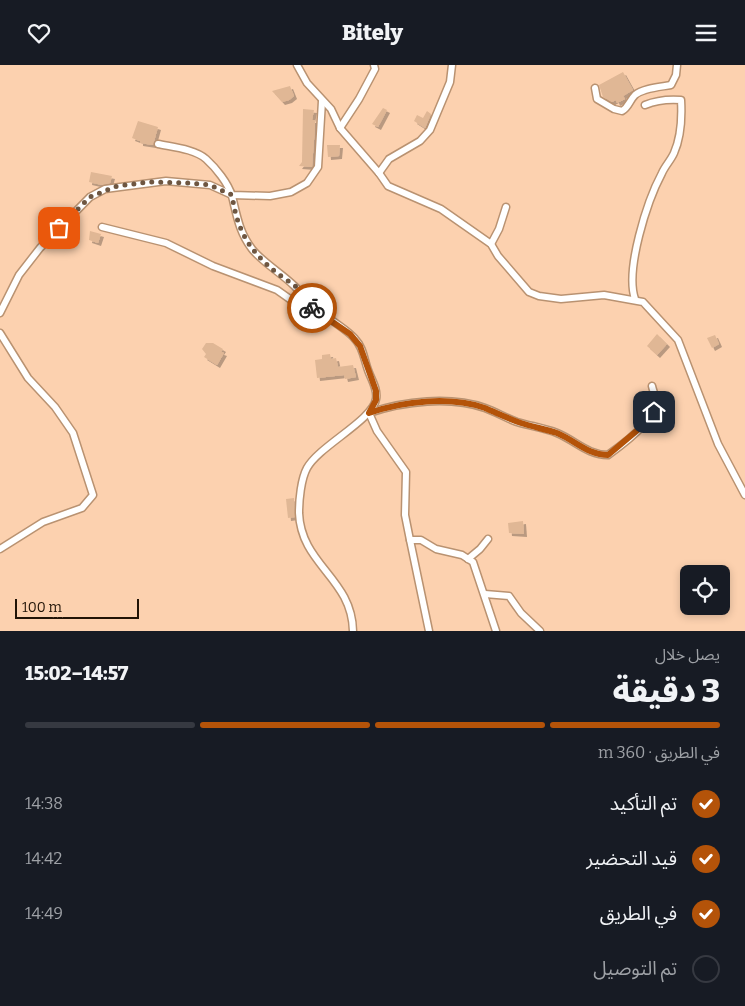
<!DOCTYPE html>
<html lang="ar">
<meta charset="utf-8">
<style>
body{margin:0;font-family:Bitter,"Noto Sans Arabic",serif;background:#242831;color:#f1f3f6;direction:rtl;height:100vh;display:flex;flex-direction:column;font-size:19px;white-space:nowrap}
*{box-sizing:border-box;margin:0}
p{font-size:16px;color:#9ea1a6}
.icon{flex:none;width:28px;height:28px;fill:none;stroke:currentColor;stroke-width:2;stroke-linecap:round;stroke-linejoin:round}
.map{position:relative;height:566px;overflow:hidden;direction:ltr}
.details{display:flex;flex-direction:column;background:#171b24;flex:1}
.details>*{flex:none}
.tools{position:absolute;left:680px;top:500px;display:grid;gap:10px}
.tools a{display:grid;place-items:center;width:50px;height:50px;border-radius:8px;background:#171b24;box-shadow:0 2px 8px #0003;font-size:25px}
.scale{position:absolute;left:15px;bottom:12px;width:124px;box-sizing:border-box;padding-left:5px;border:2px solid #211306;border-top:0;font-size:14px;line-height:18px;white-space:nowrap;color:#211306;-webkit-text-stroke:4px #fcd1af;paint-order:stroke}
.pin{position:absolute;display:grid;place-items:center;width:42px;height:42px;color:#fff;margin:-21px;border-radius:10px;box-shadow:0 2px 8px #0006}
.courier{position:absolute;display:grid;place-items:center;width:50px;height:50px;margin:-25px;border:4px solid #b45309;border-radius:50%;background:#fff;color:#222;box-shadow:0 1px 6px #0007}
.head em{font-style:normal;font-weight:800}
.head div{display:flex;flex-direction:column-reverse}
.head{display:flex;align-items:center;justify-content:space-between;height:85px;padding:0 25px}
h1{font-size:32px;font-weight:800;line-height:38px}
.bar{display:grid;grid-template-columns:repeat(4,1fr);gap:8px 5px;align-content:center;height:60px;padding:0 25px}
.bar i{height:6px;border-radius:4px;background:#363941}
.bar .on{background:#b45309}
.bar p{grid-column:span 4}
ol{padding:0 25px;list-style:none}
li{display:flex;align-items:center;gap:15px;height:55px}
li p{margin-inline-start:auto}
li .icon{padding:5px;border-radius:50%;background:#b45309;color:#fff;stroke-width:4}
li:last-child{color:#9ea1a6}
li i{width:28px;height:28px;border:2px solid #363941;border-radius:50%}
header{display:flex;justify-content:space-between;align-items:center;height:65px;padding:0 25px;background:#171b24;font-size:22px;font-weight:800}
.map>svg:first-child{display:block}
.building{fill:#e0b795;filter:url(#shadow)}
.lines{fill:none;stroke-linecap:round;stroke-linejoin:round}
.street-casing{stroke:#b99271;stroke-width:9}
.street{stroke:#fff;stroke-width:6}
.done{stroke:#6e5641;stroke-width:5;stroke-dasharray:0 9}
.route{stroke:#b45309;stroke-width:6}
</style>
<header><svg class="icon" aria-label="menu" viewBox="0 0 24 24"><path d="M4 6h16M4 12h16M4 18h16"/></svg>Bitely<svg class="icon" aria-label="heart" viewBox="0 0 24 24"><path d="M12 20l-8-8c-3-5 5-10 8-4 3-6 11-1 8 4z"/></svg></header>
<div class="map">
<svg width="745" height="566" viewBox="0 0 745 566">
<defs>
<filter id="shadow"><feDropShadow dx="3" dy="3" stdDeviation="0" flood-color="#0004"/></filter>
</defs>
<rect width="100%" height="100%" fill="#fcd1af"/>
<g class="building">
<polygon points="623,7 633,25 623,31 625,34 617,38 616,35 612,37 603,32 599,20"/>
<polygon points="290,21 294,31 289,35 282,37 272,26"/>
<polygon points="383,43 387,45 378,62 372,59"/>
<polygon points="303,44 314,45 312,55 315,55 315,62 312,102 299,101 302,97"/>
<polygon points="427,46 431,49 425,63 414,56 417,50 423,53"/>
<polygon points="138,56 158,62 153,80 140,78 140,76 132,73"/>
<polygon points="327,80 340,80 339,91 328,92"/>
<polygon points="91,107 112,111 110,118 102,120 89,117"/>
<polygon points="90,166 101,169 98,178 89,175"/>
<polygon points="657,269 667,279 657,290 647,281"/>
<polygon points="715,270 719,279 712,283 707,273"/>
<polygon points="206,278 213,278 223,284 221,287 224,288 217,300 204,292 206,289 202,284"/>
<polygon points="330,289 331,294 336,293 338,302 353,300 356,312 345,314 344,310 317,313 315,295 322,294 322,290"/>
<polygon points="294,433 295,452 288,453 286,434"/>
<polygon points="523,456 524,469 509,468 508,458"/>
</g>
<g class="lines">
<g class="street-casing">
<g id="street">
<polyline points="297,0 307,18 331,44 340,63 379,108 388,121 441,144 491,179 498,191 529,227 539,231 561,234 604,230 643,237 678,275 718,379 745,430"/>
<path d="M595,23l2,11 17,10 8,2c7,-4 7,-10 13,-16 8,-7 25,-8 36,-10l5,-10 1,-10"/>
<polyline points="340,63 359,34 375,4 374,0"/>
<path d="M158,79c14,3 37,5 48,15 10,9 22,24 26,37 5,20 7,36 20,53 14,18 48,34 54,54 13,10 39,24 49,36 8,8 9,20 13,31 3,9 10,19 8,29 -3,21 -57,47 -69,69 -6,11 -8,32 -8,45 2,52 53,65 54,118"/>
<polyline points="379,108 389,94 420,76 430,65 450,17 452,0"/>
<polyline points="102,162 166,178 213,201 277,225 294,237 306,238"/>
<polyline points="491,179 499,164 506,142"/>
<path d="M635,234c-10,-29 12,-98 27,-126 3,-7 9,-13 12,-20 7,-16 8,-36 7,-53 -13,-1 -24,0 -36,5"/>
<polyline points="0,248 19,210 40,183 90,132 105,124 166,116 210,120 232,130 270,131 291,127 307,118 318,102 322,36"/>
<polyline points="0,268 28,313 55,342 73,368 93,430 82,443 43,457 0,484"/>
<polyline points="410,475 429,566"/>
<polyline points="468,494 480,484 488,474"/>
<polyline points="485,529 509,531 521,548 540,566"/>
<path d="M496,566l-23,-69 -11,-7 -26,-6 -15,-9h-11l-5,-25 1,-43 -29,-41 -8,-18c35,-12 81,-17 116,-5 11,4 21,10 32,14 13,4 27,6 40,11 19,8 31,22 51,22 14,-10 48,-35 48,-53 0,-5 -3,-11 -4,-16"/>
</g>
</g>
<use href="#street" class="street"/>
</g>
<g class="lines">
<path class="done" d="M59,163l31,-31 27,-11 32,-4 38,1 23,2 22,10c5,35 17,56 45,78 8,6 18,12 25,19 5,6 4,11 10,16"/>
<path class="route" d="M312,243l38,26 10,12 16,45v9l-7,13c35,-12 81,-17 116,-5 12,5 24,11 36,15 12,4 24,6 36,10 19,8 31,22 51,22l38,-32 8,-11"/>
</g>
</svg>
<div class="tools">
<a><svg class="icon" aria-label="locate" viewBox="0 0 24 24"><circle cx="12" cy="12" r="6"/><path d="M12 2v4M12 18v4M2 12h4M18 12h4"/></svg></a>
</div>
<div class="scale">100 m</div>
<div class="pin" style="left:59px;top:163px;background:#ea580c"><svg class="icon" aria-label="bag" viewBox="0 0 24 24"><path d="M5 8h14l-1 12H6zM9 8a3 3 0 0 1 6 0"/></svg></div>
<div class="pin" style="left:654px;top:347px;background:#1f2937"><svg class="icon" aria-label="home" viewBox="0 0 24 24"><path d="M3 11l9-7 9 7M6 9v11h12V9"/></svg></div>
<div class="courier" style="left:312px;top:243px"><svg class="icon" aria-label="bike" viewBox="0 0 24 24"><circle cx="6" cy="16" r="4"/><circle cx="18" cy="16" r="4"/><path d="M6 16l4-8h5l3 8M10 8l3 8H6M13 5h3"/></svg></div>
</div>
<section class="details">
<div class="head"><div><h1>3 دقيقة</h1><p>يصل خلال</p></div><em>14:57–15:02</em></div>
<div class="bar"><i class="on"></i><i class="on"></i><i class="on"></i><i></i><p>في الطريق · 360 m</p></div>
<ol>
<li><svg class="icon" aria-label="check" viewBox="0 0 24 24"><path d="M5 12l5 5 9-10"/></svg>تم التأكيد<p>14:38</p></li>
<li><svg class="icon" aria-label="check" viewBox="0 0 24 24"><path d="M5 12l5 5 9-10"/></svg>قيد التحضير<p>14:42</p></li>
<li><svg class="icon" aria-label="check" viewBox="0 0 24 24"><path d="M5 12l5 5 9-10"/></svg>في الطريق<p>14:49</p></li>
<li><i></i>تم التوصيل</li>
</ol>
</section>
